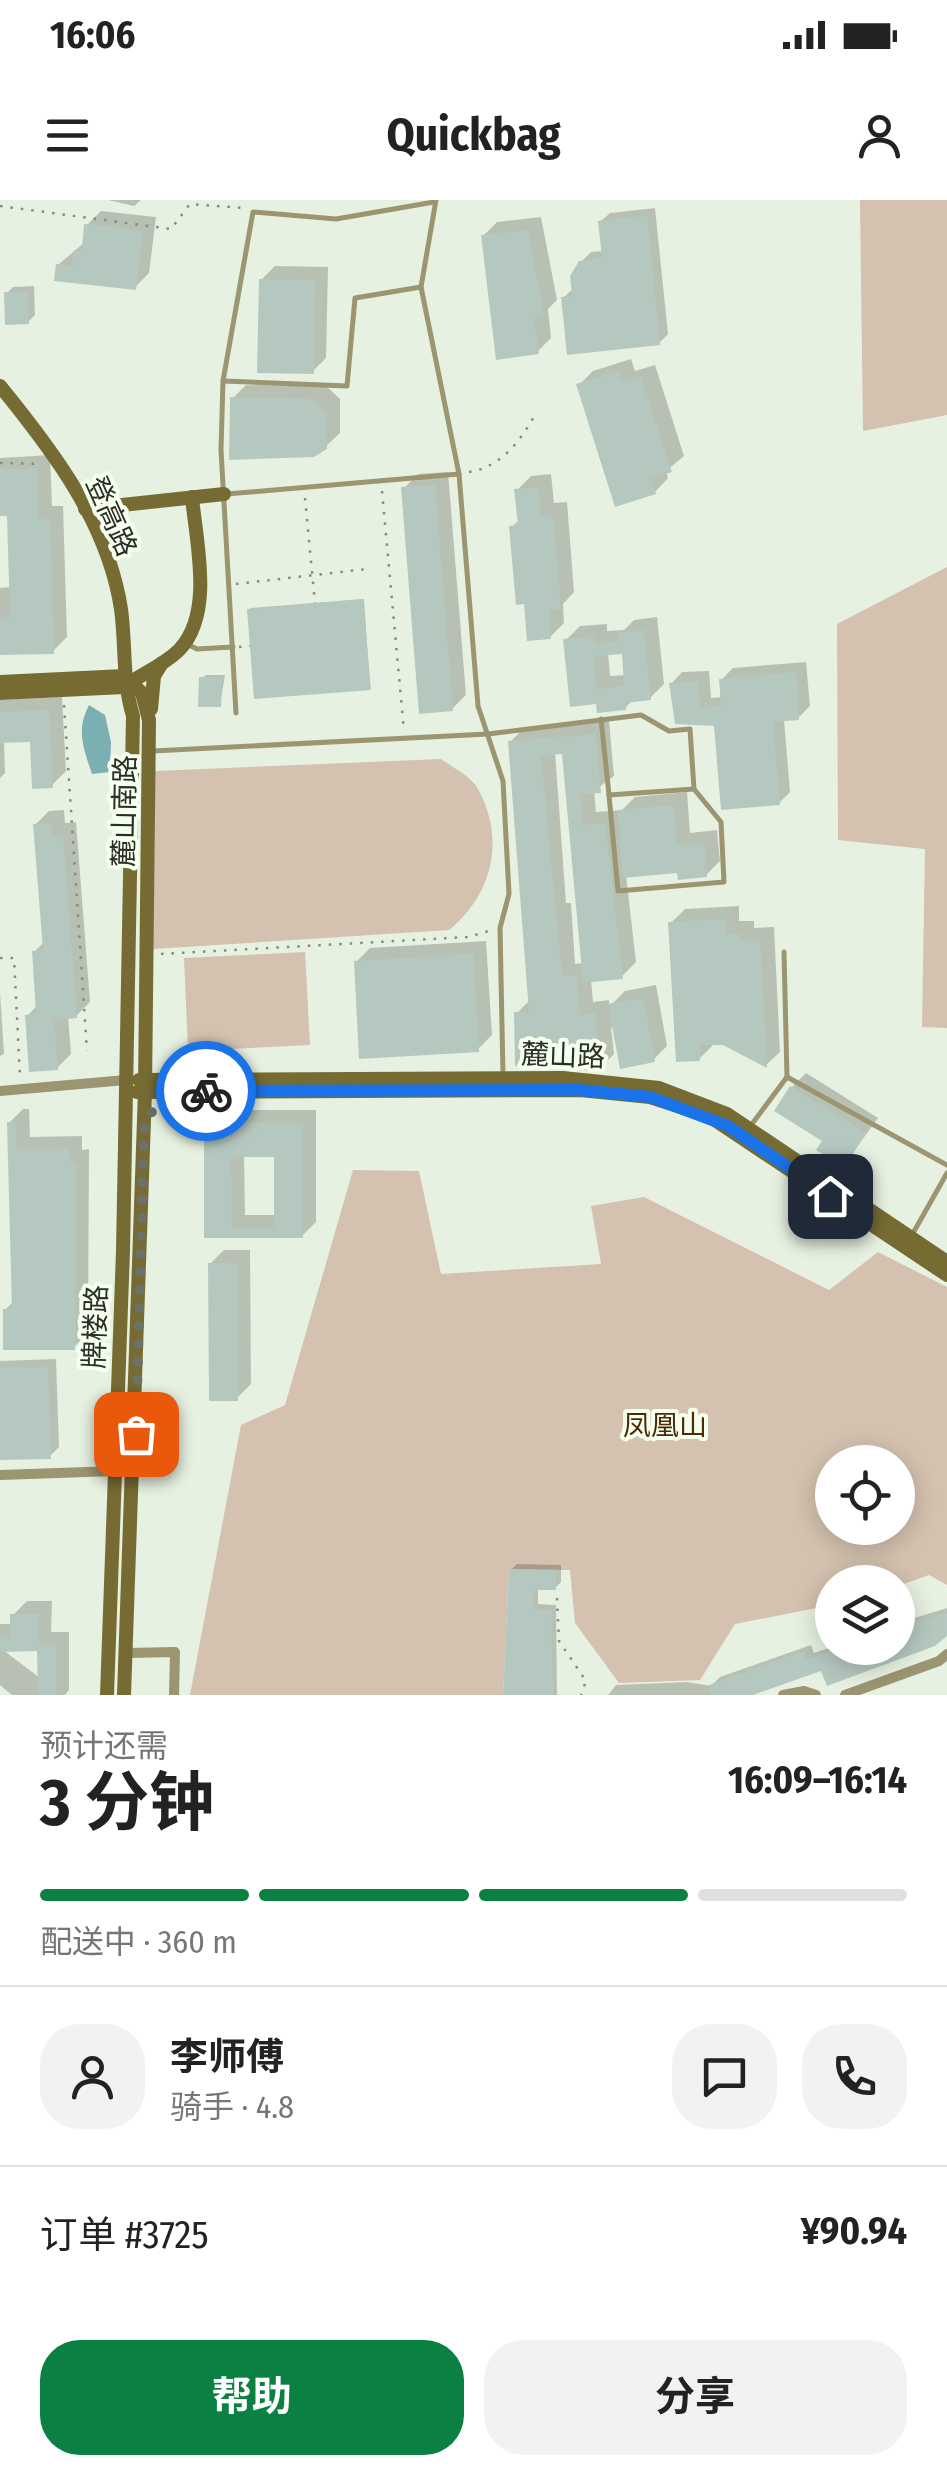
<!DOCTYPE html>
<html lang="zh">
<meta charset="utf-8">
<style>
body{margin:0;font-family:"Fira Sans Condensed","Noto Sans SC",sans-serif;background:#f2f2f2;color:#222;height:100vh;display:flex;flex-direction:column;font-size:38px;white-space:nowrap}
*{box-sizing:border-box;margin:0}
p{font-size:32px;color:#767676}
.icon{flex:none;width:55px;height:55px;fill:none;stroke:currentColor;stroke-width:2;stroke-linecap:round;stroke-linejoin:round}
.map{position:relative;height:1495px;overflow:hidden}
.details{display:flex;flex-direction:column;background:#fff;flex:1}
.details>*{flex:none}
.controls{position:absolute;left:815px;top:1245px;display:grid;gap:20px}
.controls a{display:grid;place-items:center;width:100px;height:100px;border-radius:50%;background:#fff;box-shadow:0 5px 25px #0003;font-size:50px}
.pin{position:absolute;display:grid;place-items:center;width:85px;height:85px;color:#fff;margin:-42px;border-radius:20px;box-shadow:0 5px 15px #0006}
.courier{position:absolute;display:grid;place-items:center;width:100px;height:100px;margin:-50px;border:8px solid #1a73e8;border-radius:50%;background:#fff;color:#222;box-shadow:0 2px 12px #0007}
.overview em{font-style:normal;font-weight:700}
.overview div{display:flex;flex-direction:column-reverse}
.overview{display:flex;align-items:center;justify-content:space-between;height:170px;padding:0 40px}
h1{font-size:65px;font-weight:700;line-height:75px}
.bar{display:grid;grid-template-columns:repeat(4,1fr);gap:15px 10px;align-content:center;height:120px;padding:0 40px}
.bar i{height:12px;border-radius:8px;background:#e0e0e0}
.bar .on{background:#0b8043}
.bar p{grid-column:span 4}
.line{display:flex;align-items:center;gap:25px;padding:0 40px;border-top:2px solid #e0e0e0}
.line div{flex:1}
.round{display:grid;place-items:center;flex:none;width:105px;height:105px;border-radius:40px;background:#f2f2f2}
.action{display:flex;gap:20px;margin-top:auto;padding:20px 40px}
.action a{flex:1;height:115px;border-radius:40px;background:#0b8043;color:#fff;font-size:40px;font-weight:700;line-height:115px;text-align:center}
.action a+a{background:#f2f2f2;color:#222}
.status{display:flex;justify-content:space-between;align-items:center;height:70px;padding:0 50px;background:#fff;direction:ltr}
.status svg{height:28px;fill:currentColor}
header{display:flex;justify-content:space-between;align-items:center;height:130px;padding:0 40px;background:#fff;font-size:45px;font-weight:700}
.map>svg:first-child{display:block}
.green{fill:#d4c1af;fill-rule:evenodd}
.water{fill:#7cafb2}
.shadow{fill:#0003;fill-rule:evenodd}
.building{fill:#b5c8c0;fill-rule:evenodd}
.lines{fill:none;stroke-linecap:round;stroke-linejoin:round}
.path{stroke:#848b80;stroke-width:2.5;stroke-dasharray:2.5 8;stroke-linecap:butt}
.lane{stroke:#9c9571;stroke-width:5}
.street{stroke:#9c9571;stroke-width:10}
.secondary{stroke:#766b33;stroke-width:14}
.done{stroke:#6c7269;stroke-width:10;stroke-dasharray:0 18}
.route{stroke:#1a73e8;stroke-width:12}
.labels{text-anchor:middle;stroke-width:8;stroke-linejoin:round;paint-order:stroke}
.street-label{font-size:28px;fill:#2a2d28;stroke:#f5ffee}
.park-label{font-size:28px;fill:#4a2b06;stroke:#f5ffee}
</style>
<div class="status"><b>16:06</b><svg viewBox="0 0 49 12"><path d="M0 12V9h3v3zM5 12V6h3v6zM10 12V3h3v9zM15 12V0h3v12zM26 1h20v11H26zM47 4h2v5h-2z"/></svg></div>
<header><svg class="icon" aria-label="menu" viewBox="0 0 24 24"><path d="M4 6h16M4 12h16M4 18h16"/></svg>Quickbag<svg class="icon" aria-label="person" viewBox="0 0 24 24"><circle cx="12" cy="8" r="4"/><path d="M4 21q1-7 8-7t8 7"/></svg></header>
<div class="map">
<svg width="947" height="1495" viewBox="0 0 947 1495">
<rect width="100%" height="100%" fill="#e7f1e1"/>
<g class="green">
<polygon points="860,0 947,0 947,215 863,231"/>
<polygon points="947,367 947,828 922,827 925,649 838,640 837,424"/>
<path d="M441,559c11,8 31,18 37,30 28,51 14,106 -29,141l-296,19 2,-178z"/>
<polygon points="305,752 310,845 188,851 184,758"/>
<path d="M353,970l66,1 22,103 160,-10 -10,-58 53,-9 185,93 49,-38 69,35v298l-18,-10 -31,11 -66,-4v23l-97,19 -35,56 -81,3 -44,-60 -5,-53 -61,-1 -6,126h-313l51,-270 44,-20zM832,1262h66v66h-66z"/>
</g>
<path class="water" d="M89,505l16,10 6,27 -1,30 -18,2c-9,-27 -16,-44 -3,-69z"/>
<g class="shadow">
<polygon points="108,0 141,0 134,6"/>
<polygon points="655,8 668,134 659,143 563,98 574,88 581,62 591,52 604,51 600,22 610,13"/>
<polygon points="101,11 156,17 149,73 135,87 58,65 85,42 87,25"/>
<polygon points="541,17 557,100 548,109 551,138 537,152 483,36 497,22"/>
<polygon points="275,66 328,67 326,158 312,172 261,80"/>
<polygon points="34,86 35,115 28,122 7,93 13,87"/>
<polygon points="631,159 635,171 655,165 684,256 666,271 668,278 655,292 579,185 593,171"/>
<polygon points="246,185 326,186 340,199 340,233 325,247 232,199"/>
<polygon points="50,255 52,306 63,306 67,437 53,451 0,453 0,388 11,387 9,313 0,314 0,258"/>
<polygon points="448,272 466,495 452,509 404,288 418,274"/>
<polygon points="551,274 554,303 567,302 574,392 563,404 564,423 550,437 526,402 512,327 520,319 517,290 531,276"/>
<polygon points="364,399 370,487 250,410 251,408"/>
<path d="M657,417l7,67 -14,14 -17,2 -8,8 -25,3 -34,-71 14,-14 27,-2v7l17,-1 10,-10zM624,451l2,24 -16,1 -2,-24z"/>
<polygon points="806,462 810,506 798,518 784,519 790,592 779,603 717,524 671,484 682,472 709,471 711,498 722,497 721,480 733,468"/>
<polygon points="206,475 225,475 220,505 202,478"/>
<polygon points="62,497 66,571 52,585 33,539 4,540 5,573 0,578 0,500"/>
<path d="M609,521l5,55 -20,15 2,21 26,-2 13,-13 52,-5 3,41 27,-3 3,31 -14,14 -27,-5 -53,5 10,87 -14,14 -31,3 2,23 16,-2v7l16,-16 31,-6 11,61 -14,14 -42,-33 3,27 -14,14 -83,-55 13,-13 -20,-258 14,-14zM564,551l20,212 -9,1 -4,-61h-5l-11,-151z"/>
<polygon points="64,610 65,623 76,622 90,802 76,816 68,816 71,854 57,868 27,816 38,805 34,752 44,742 35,625 49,611"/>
<polygon points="739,706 739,721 754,721 754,728 774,727 780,852 766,865 723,842 713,845 699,859 671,723 685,709"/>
<polygon points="486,741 492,835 478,849 356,762 370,748"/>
<polygon points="0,792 4,854 0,856"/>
<polygon points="806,873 878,918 844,965 792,887"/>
<polygon points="23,909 29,909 30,937 82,936 82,950 89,949 88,1133 74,1147 5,1110 14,1101 9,923"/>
<path d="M221,910h95v112l-14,14 -95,-1v-111zM244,954h32l1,61h-32z"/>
<polygon points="224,1050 250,1050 251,1184 237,1198 210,1064"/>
<polygon points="56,1159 59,1247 50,1256 0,1258 0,1161"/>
<polygon points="517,1364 561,1365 561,1382 555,1388 538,1388 538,1404 556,1405 557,1495 506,1495 511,1370"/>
<path d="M27,1401h25l-1,31h18v58l-4,5h-53l-12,-10v-61h13v-9zM39,1449l1,29 -37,-28z"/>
<polygon points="947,1408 947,1433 933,1444 830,1465 745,1495 608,1495 616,1485 687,1482 711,1486 720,1477 811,1445 814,1453 832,1447 898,1448 898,1423"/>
</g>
<g class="building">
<polygon points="647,16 660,145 567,155 561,97 572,96 570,76 579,61 602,58 598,21"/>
<polygon points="84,24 143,30 136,90 54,81 56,64 72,66 74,50 82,50"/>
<polygon points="528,30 544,116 534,118 539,154 496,160 481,35"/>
<polygon points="259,79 315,80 314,174 257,173"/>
<polygon points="4,92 28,92 29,124 5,125"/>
<polygon points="618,171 621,183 641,177 672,272 651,279 656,294 615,307 576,184"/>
<polygon points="230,197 312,199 327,213 327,249 314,257 229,260"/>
<polygon points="37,268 39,319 50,319 54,454 0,455 0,417 10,417 7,316 0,316 0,269"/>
<polygon points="435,285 453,511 419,514 401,287"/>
<polygon points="538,287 541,316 553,315 561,409 549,410 551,439 527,441 524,404 516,405 509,326 518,325 514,289"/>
<polygon points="363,399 371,490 254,499 247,409"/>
<path d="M644,430l7,70 -26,3 1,7 -29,3 -1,-9 -26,3 -7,-68 31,-3v8l24,-2 -1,-9zM622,454l2,32 -28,3 -2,-33z"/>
<polygon points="796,472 799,520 773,522 780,605 721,610 714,526 675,524 669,483 698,481 700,508 721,506 719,479"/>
<polygon points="199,477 222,478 221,507 198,507"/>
<polygon points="49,510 53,588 32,589 30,542 0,543 0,512"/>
<polygon points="596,534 601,593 580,594 583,625 605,623 623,779 583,783 562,554 541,556 562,776 576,775 580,815 595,813 601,871 557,867 557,863 515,866 514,812 529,812 508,541"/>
<polygon points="674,605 677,645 704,643 707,677 678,680 677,673 623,678 618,610"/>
<polygon points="51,623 52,636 63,635 77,818 54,820 58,870 29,872 25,815 36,814 32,751 43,750 33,624"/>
<polygon points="726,719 726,734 740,734 741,741 760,740 767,868 723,845 700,845 700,861 676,862 668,722"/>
<polygon points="473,754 479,852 359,859 354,761"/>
<polygon points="643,798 655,862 620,869 608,804"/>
<polygon points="790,886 866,933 844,968 816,950 822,941 774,911"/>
<polygon points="7,922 16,922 17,949 69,949 69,962 76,962 75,1150 3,1150 3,1109 12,1109"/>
<path d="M204,923h99v115h-99zM231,957h43v71h-42z"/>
<polygon points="208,1063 237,1063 238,1201 209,1201"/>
<polygon points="48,1167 51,1259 0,1260 0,1168"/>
<polygon points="509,1369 556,1370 556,1390 533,1390 533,1409 551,1410 553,1495 503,1495"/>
<polygon points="947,1413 947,1436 935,1446 827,1486 821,1471 753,1495 711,1495 709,1485 804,1451 807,1460 838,1448 898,1448 898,1426"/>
<polygon points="10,1414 39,1414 39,1445 56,1445 56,1495 38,1495 37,1451 0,1452 0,1437 10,1437"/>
</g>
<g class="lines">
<g class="path">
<polyline points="0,6 171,29 190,4 243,8"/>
<polyline points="0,263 42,264"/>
<path d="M469,272c33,-5 52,-32 67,-59"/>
<polyline points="382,291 404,531"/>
<polyline points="305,298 315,403"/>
<polyline points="236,384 367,369"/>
<polyline points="239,447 250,446"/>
<polyline points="64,505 87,851"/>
<polyline points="161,754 468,737 492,730"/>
<polyline points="0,758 14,758 20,877"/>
<polyline points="557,1398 559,1441 586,1481 581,1495"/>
</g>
<g class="lane">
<polyline points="436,0 421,87 459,274 478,506 503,581 509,694 500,728 503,875"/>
<polyline points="223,181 347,186 355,98 421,87"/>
<polyline points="227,294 459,274"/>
<polyline points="187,444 197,449 233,447"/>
<polyline points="236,513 221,250 223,181 253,12 336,19 434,2"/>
<polyline points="601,519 609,595 694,589"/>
<polyline points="153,551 488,534 641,515 669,531 690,529 694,589 721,622 724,682 618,691 609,595"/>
<polyline points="784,752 787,877"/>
<polyline points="749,928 787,877 947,965"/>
<polyline points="912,1035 947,973"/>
</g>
<g class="street">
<polyline points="0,891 126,880"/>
<polyline points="0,1275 115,1271"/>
<polyline points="127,1453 175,1452 174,1495"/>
<polyline points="783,1495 804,1491 816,1495"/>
<polyline points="845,1495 939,1461 947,1454"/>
</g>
<g class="secondary">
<path d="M0,186c53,65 108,137 121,223 5,36 1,71 12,107l-10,535 -16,444"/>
<polyline points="85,309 224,294"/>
<polyline points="0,482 124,476 142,493 149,520 145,891 124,1495"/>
<path d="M128,484c16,-11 39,-21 52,-35 34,-37 16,-107 12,-152"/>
<polyline points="0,493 124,487"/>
<polyline points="151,509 154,476 162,463"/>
<polyline points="139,880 563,878 659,888 727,914 947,1062"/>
<polyline points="137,892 580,890 650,897 709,916 947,1075"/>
</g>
</g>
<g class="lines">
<polyline class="done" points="136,1234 144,926 158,901 184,891 206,891"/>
<polyline class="route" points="206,891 580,890 650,897 728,926 830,996"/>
</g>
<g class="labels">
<g class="street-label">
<text transform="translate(112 316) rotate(66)" y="10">登高路</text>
<text transform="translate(124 611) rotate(-89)" y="10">麓山南路</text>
<text transform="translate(563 855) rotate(2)" y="10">麓山路</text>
<text transform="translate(95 1127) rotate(-88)" y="10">牌楼路</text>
</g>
<g class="park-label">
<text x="665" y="1235">凤凰山</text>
</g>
</g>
</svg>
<div class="controls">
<a><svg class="icon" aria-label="locate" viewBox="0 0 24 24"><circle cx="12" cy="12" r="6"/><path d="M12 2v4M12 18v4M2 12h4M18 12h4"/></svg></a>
<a><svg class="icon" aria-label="layers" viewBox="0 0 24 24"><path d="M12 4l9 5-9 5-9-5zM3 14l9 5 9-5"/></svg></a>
</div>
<div class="pin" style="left:136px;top:1234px;background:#ea580c"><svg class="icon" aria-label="bag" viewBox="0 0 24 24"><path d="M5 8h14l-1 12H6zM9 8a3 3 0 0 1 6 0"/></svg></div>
<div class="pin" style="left:830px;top:996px;background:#1f2937"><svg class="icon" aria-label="home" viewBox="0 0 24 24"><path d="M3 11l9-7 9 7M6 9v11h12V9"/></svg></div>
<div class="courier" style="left:206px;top:891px"><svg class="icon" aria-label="bike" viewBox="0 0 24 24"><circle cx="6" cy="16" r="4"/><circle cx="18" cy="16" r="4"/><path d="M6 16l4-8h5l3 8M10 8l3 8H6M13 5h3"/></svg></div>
</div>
<section class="details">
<div class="overview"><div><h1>3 分钟</h1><p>预计还需</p></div><em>16:09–16:14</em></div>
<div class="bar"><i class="on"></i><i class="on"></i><i class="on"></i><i></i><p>配送中 · 360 m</p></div>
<div class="line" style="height:180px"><a class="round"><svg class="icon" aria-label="person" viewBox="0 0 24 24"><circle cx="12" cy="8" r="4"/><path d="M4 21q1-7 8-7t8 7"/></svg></a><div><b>李师傅</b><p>骑手 · 4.8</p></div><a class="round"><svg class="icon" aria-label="chat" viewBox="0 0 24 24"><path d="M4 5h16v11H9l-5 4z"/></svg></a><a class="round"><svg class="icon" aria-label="phone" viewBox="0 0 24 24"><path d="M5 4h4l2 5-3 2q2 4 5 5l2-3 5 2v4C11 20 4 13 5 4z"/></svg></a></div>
<div class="line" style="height:130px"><div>订单 #3725</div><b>¥90.94</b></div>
<div class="action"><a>帮助</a><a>分享</a></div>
</section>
